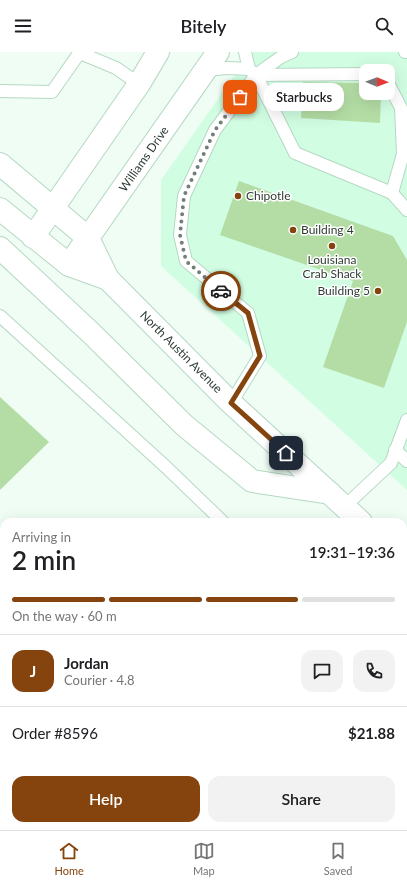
<!DOCTYPE html>
<meta charset="utf-8">
<style>
body{margin:0;font-family:Lato,sans-serif;background:#f2f2f2;color:#202124;height:100vh;display:flex;flex-direction:column;font-size:15px;white-space:nowrap}
*{box-sizing:border-box;margin:0}
p{font-size:13px;color:#757577}
.icon{flex:none;width:22px;height:22px;fill:none;stroke:currentColor;stroke-width:2;stroke-linecap:round;stroke-linejoin:round}
.map{position:relative;flex:1;overflow:hidden}
.drawer{position:absolute;left:0px;top:466px;width:407px;height:312px;display:flex;flex-direction:column;background:#fff;border-radius:12px 12px 0 0;box-shadow:0 4px 16px #0002}
.drawer>*{flex:none}
.needle{width:26px;rotate:91deg}
.tools{position:absolute;left:359px;top:12px;display:grid;gap:8px}
.tools a{display:grid;place-items:center;width:36px;height:36px;border-radius:8px;background:#fff;box-shadow:0 4px 16px #0002;font-size:20px}
.pin{position:absolute;display:grid;place-items:center;width:34px;height:34px;color:#fff;margin:-17px;border-radius:8px;box-shadow:0 2px 6px #0006}
.courier{position:absolute;display:grid;place-items:center;width:40px;height:40px;margin:-20px;border:3px solid #85440e;border-radius:50%;background:#fff;color:#222;box-shadow:0 1px 5px #0007}
.bubble{position:absolute;height:28px;border-radius:12px;background:#fff;box-shadow:0 4px 16px #0002;font-size:13px;font-weight:600;line-height:28px;text-align:center}
.overview em{font-style:normal;font-weight:600}
.overview div{display:flex;flex-direction:column-reverse}
.overview{display:flex;align-items:center;justify-content:space-between;height:68px;padding:0 12px}
h1{font-size:26px;font-weight:600;line-height:30px}
.bar{display:grid;grid-template-columns:repeat(4,1fr);gap:6px 4px;align-content:center;height:48px;padding:0 12px}
.bar i{height:5px;border-radius:3px;background:#e0e0e0}
.bar .current{background:#85440e}
.bar p{grid-column:span 4}
.line{display:flex;align-items:center;gap:10px;padding:0 12px;border-top:1px solid #e0e0e0}
.line div{flex:1}
.round{display:grid;place-items:center;flex:none;width:42px;height:42px;border-radius:12px;background:#f2f2f2}
.action{display:flex;gap:8px;margin-top:auto;padding:8px 12px}
.action a{flex:1;height:46px;border-radius:12px;background:#85440e;color:#fff;font-size:16px;font-weight:600;line-height:46px;text-align:center}
.action a+a{background:#f2f2f2;color:#202124}
header{display:flex;justify-content:space-between;align-items:center;height:52px;padding:0 12px;background:#fff;font-size:18px;font-weight:600}
.dock{display:flex;justify-content:space-around;align-items:center;height:56px;border-top:1px solid #e0e0e0;background:#fff;font-size:11px;color:#757577}
.dock a{display:grid;justify-items:center;gap:2px}
.dock .current{color:#85440e}
.map>svg:first-child{display:block}
.built{fill:#d1fee3;fill-rule:evenodd}
.building{fill:#b4dda5}
.lines{fill:none;stroke-linecap:round;stroke-linejoin:round}
.service-casing{stroke:#b5d8c3;stroke-width:14}
.minor-casing{stroke:#b5d8c3;stroke-width:24}
.secondary-casing{stroke:#b5d8c3;stroke-width:24}
.service{stroke:#fff;stroke-width:12}
.minor{stroke:#fff;stroke-width:22}
.secondary{stroke:#fff;stroke-width:22}
.done{stroke:#728077;stroke-width:4;stroke-dasharray:0 7.2}
.route{stroke:#85440e;stroke-width:5}
.poi-dot{fill:#85440e;stroke:#fff;stroke-width:1.5}
.labels{text-anchor:middle;stroke-width:3;stroke-linejoin:round;paint-order:stroke}
.street-label{font-size:12px;fill:#2e3c34;stroke:#fff}
.poi-label{font-size:12px;fill:#2e3c34;stroke:#fff;text-anchor:start}
</style>
<header><svg class="icon" aria-label="menu" viewBox="0 0 24 24"><path d="M4 6h16M4 12h16M4 18h16"/></svg>Bitely<svg class="icon" aria-label="search" viewBox="0 0 24 24"><circle cx="10" cy="10" r="6"/><path d="M15 15l6 6"/></svg></header>
<div class="map">
<svg width="407" height="778" viewBox="0 0 407 778">
<rect width="100%" height="100%" fill="#effdf4"/>
<path class="built" d="M251,0h156v438l-246,-224v-86zM366,19h22v22h-22z"/>
<g class="building">
<polygon points="303,30 366,31 366,41 381,41 380,71 301,66"/>
<polygon points="239,129 393,184 407,208 407,270 384,336 323,315 353,229 220,183"/>
<polygon points="0,345 49,390 0,438"/>
</g>
<g class="lines">
<g class="service-casing">
<g id="service">
<polyline points="245,0 249,17"/>
<polyline points="405,0 407,0"/>
<polyline points="80,1 116,16 139,32"/>
<polyline points="205,18 228,16 249,17 256,23 281,5 292,0"/>
<polyline points="256,23 295,101 392,141 407,158"/>
<polyline points="256,23 366,22"/>
<polyline points="388,31 401,56 403,102 392,141"/>
<polyline points="0,39 52,40 80,0"/>
<polyline points="0,264 166,415 223,470"/>
<polyline points="231,351 260,304 248,261 186,209 180,183 184,144 215,78 256,23"/>
<polyline points="395,398 407,409"/>
<polyline points="345,454 391,411 407,368"/>
<polyline points="335,774 335,778"/>
</g>
</g>
<g class="minor-casing">
<g id="minor">
<polyline points="403,606 407,604"/>
<polyline points="0,614 4,614"/>
</g>
</g>
<g class="secondary-casing">
<g id="secondary">
<polyline points="0,112 88,186 108,227 231,351 361,470"/>
<polyline points="0,157 69,213 108,227"/>
<polyline points="33,185 139,32 158,0"/>
<polyline points="0,196 91,281 184,373 252,429 330,441"/>
<polyline points="69,213 218,0"/>
<polyline points="403,512 407,516"/>
</g>
</g>
<use href="#service" class="service"/>
<use href="#minor" class="minor"/>
<use href="#secondary" class="secondary"/>
</g>
<g class="lines">
<polyline class="done" points="221,239 186,209 180,183 184,144 215,78 240,45"/>
<polyline class="route" points="221,239 248,261 260,304 231,351 286,401"/>
</g>
<g class="poi-dot">
<circle cx="238" cy="144" r="4"/>
<circle cx="293" cy="178" r="4"/>
<circle cx="332" cy="194" r="4"/>
<circle cx="378" cy="239" r="4"/>
</g>
<g class="labels">
<g class="street-label">
<text transform="translate(144 107) rotate(-55)" y="4">Williams Drive</text>
<text transform="translate(181 300) rotate(45)" y="4">North Austin Avenue</text>
</g>
<g class="poi-label">
<text x="246" y="148">Chipotle</text>
<text x="301" y="182">Building 4</text>
<text x="332" y="212" text-anchor="middle">Louisiana<tspan x="332" dy="14">Crab Shack</tspan></text>
<text x="370" y="243" text-anchor="end">Building 5</text>
</g>
</g>
</svg>
<div class="tools">
<a><svg class="needle" viewBox="-14 -14 28 28"><path d="M0-13l5 13h-10z" fill="#e53935"/><path d="M0 13l5-13h-10z" fill="#757577"/></svg></a>
</div>
<div class="pin" style="left:240px;top:45px;background:#ea580c"><svg class="icon" aria-label="bag" viewBox="0 0 24 24"><path d="M5 8h14l-1 12H6zM9 8a3 3 0 0 1 6 0"/></svg></div>
<div class="pin" style="left:286px;top:401px;background:#1f2937"><svg class="icon" aria-label="home" viewBox="0 0 24 24"><path d="M3 11l9-7 9 7M6 9v11h12V9"/></svg></div>
<div class="courier" style="left:221px;top:239px"><svg class="icon" aria-label="car" viewBox="0 0 24 24"><path d="M5 17H2v-5l4-1 3-4h7l3 4 3 1v5h-3M9 17h6M6 11h13"/><circle cx="7" cy="17" r="2"/><circle cx="17" cy="17" r="2"/></svg></div>
<div class="bubble" style="left:264px;top:31px;width:80px">Starbucks</div>
<section class="drawer">
<div class="overview"><div><h1>2 min</h1><p>Arriving in</p></div><em>19:31–19:36</em></div>
<div class="bar"><i class="current"></i><i class="current"></i><i class="current"></i><i></i><p>On the way · 60 m</p></div>
<div class="line" style="height:72px"><b class="round" style="background:#85440e;color:#fff">J</b><div><b>Jordan</b><p>Courier · 4.8</p></div><a class="round"><svg class="icon" aria-label="chat" viewBox="0 0 24 24"><path d="M4 5h16v11H9l-5 4z"/></svg></a><a class="round"><svg class="icon" aria-label="phone" viewBox="0 0 24 24"><path d="M5 4h4l2 5-3 2q2 4 5 5l2-3 5 2v4C11 20 4 13 5 4z"/></svg></a></div>
<div class="line" style="height:52px"><div>Order #8596</div><b>$21.88</b></div>
<div class="action"><a>Help</a><a>Share</a></div>
</section>
</div>
<nav class="dock">
<a class="current"><svg class="icon" aria-label="home" viewBox="0 0 24 24"><path d="M3 11l9-7 9 7M6 9v11h12V9"/></svg>Home</a>
<a><svg class="icon" aria-label="map" viewBox="0 0 24 24"><path d="M3 6l6-2 6 2 6-2v14l-6 2-6-2-6 2zM9 4v14M15 6v14"/></svg>Map</a>
<a><svg class="icon" aria-label="saved" viewBox="0 0 24 24"><path d="M7 4h10v16l-5-4-5 4z"/></svg>Saved</a>
</nav>
